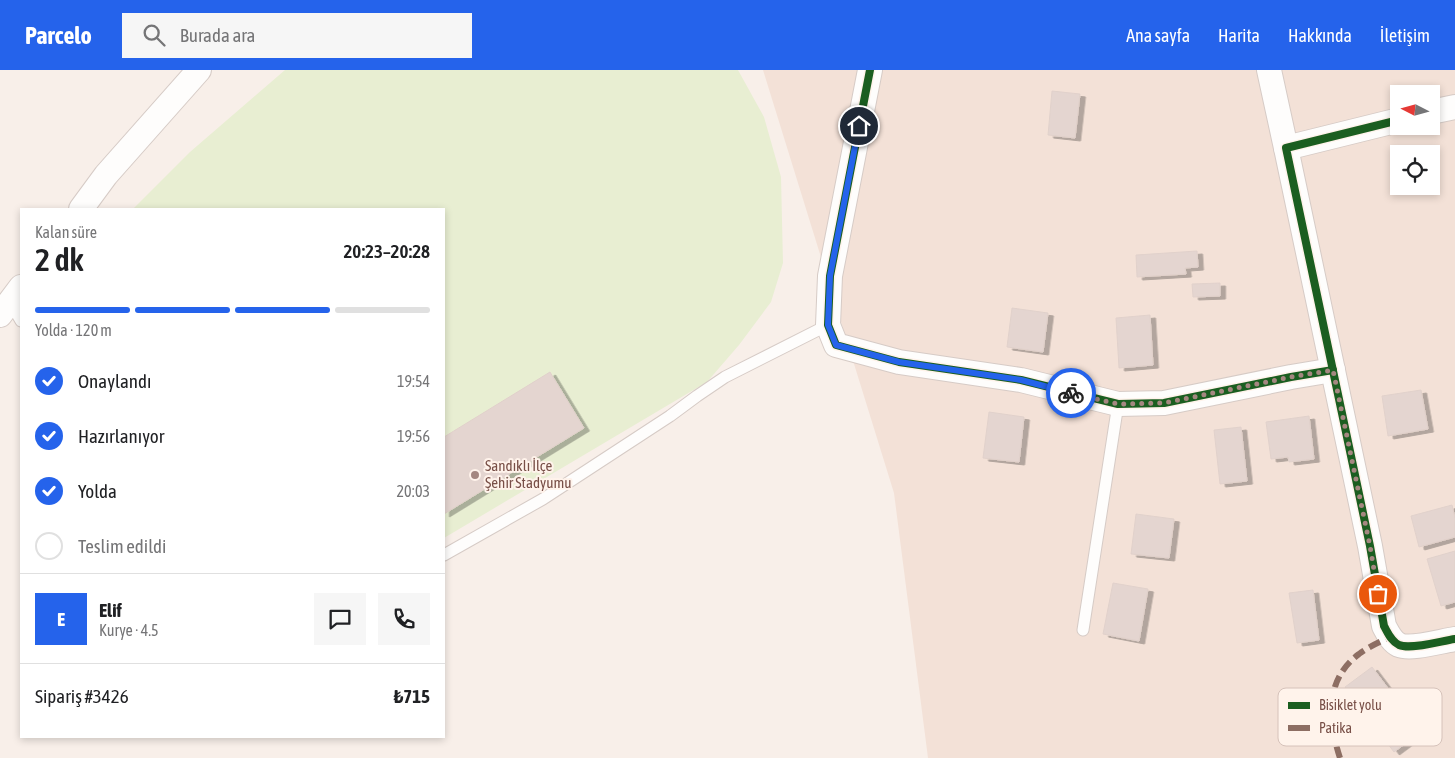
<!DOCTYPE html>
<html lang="tr">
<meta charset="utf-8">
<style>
body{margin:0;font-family:"Asap Condensed",sans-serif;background:#f6f6f6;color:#202124;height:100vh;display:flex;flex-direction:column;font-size:19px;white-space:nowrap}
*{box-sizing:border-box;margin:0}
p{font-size:16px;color:#757577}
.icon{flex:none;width:28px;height:28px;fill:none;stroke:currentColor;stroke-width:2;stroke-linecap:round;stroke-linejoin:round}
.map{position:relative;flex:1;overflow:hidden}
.side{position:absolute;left:20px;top:138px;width:425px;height:530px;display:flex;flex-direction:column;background:#fff;border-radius:0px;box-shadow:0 2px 8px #0003}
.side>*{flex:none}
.needle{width:32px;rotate:276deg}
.tools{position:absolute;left:1390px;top:15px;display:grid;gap:10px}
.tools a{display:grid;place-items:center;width:50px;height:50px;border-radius:0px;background:#fff;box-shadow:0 2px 8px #0003;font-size:25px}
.pin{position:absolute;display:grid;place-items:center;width:42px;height:42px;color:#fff;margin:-21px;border:2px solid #fff;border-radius:50%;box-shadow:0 1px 5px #0007}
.courier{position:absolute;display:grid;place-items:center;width:50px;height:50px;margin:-25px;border:4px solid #2563eb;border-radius:50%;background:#fff;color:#222;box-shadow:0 1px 6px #0007}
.summary em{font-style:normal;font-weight:600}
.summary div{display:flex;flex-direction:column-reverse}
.summary{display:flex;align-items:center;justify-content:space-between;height:85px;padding:0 15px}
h1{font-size:32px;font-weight:600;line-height:38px}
.bar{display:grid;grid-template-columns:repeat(4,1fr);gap:8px 5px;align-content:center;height:60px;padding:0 15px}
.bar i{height:6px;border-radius:4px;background:#e0e0e0}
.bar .active{background:#2563eb}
.bar p{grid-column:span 4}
.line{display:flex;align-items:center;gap:12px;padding:0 15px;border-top:1px solid #e0e0e0}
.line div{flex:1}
.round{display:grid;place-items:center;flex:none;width:52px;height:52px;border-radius:0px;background:#f6f6f6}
ol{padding:0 15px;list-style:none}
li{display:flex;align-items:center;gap:15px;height:55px}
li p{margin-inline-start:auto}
li .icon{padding:5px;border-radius:50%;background:#2563eb;color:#fff;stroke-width:4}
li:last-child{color:#757577}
li i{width:28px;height:28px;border:2px solid #e0e0e0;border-radius:50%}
header{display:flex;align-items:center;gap:30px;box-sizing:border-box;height:70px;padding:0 25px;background:#2563eb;color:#fff}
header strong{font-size:24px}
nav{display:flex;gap:28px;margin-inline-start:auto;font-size:18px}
.search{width:350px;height:45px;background:#f6f6f6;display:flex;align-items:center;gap:12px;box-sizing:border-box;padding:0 18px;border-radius:0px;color:#757577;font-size:19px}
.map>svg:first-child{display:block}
.residential{fill:#f3e1d7;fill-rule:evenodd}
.green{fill:#e8eed2}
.building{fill:#e4d5d0;stroke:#e1d1cb;filter:url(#shadow)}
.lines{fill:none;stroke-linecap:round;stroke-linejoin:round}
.lane-casing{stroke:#d6cbc6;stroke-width:13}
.street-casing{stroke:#d6cbc6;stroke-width:26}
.lane{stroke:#fefdfc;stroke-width:11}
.street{stroke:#fefdfc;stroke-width:24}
.quiet{stroke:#8d6e63;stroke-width:6;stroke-dasharray:12 6;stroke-linecap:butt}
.cycleway-casing{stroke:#fff3eb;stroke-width:11}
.cycleway{stroke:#1b5e20;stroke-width:8}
.done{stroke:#a58780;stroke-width:5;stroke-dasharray:0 9}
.route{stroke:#2563eb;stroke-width:6}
.poi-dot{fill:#a58780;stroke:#fff3eb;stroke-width:2}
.labels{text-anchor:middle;stroke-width:4;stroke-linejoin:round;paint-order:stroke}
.poi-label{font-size:15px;fill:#784f47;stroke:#fff3eb;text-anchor:start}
.key{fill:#fff3eb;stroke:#d6c2ba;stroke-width:1}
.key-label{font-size:14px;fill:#784f47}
</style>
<header>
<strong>Parcelo</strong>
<div class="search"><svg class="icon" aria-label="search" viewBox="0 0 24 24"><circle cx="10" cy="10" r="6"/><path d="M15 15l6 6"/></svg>Burada ara</div>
<nav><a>Ana sayfa</a><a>Harita</a><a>Hakkında</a><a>İletişim</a></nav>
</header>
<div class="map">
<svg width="1455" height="688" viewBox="0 0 1455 688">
<defs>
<filter id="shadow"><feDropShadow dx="5.5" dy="3" stdDeviation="0" flood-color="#0004"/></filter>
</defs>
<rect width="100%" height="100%" fill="#f8efe9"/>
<path class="residential" d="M763,0h692v688h-527l-34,-265zM1399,24h32v32h-32zM1399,84h32v32h-32z"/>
<polygon class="green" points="285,0 738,0 764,47 781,107 783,193 771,232 739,275 707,312 444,468 444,139 133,139 190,82"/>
<g class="building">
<polygon points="1052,21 1080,24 1075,68 1048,65"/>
<polygon points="1197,181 1198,197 1185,198 1186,204 1137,207 1136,185"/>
<polygon points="1220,213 1220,226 1193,227 1192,214"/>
<polygon points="1012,238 1048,243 1043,282 1007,277"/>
<polygon points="1150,245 1153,295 1119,298 1116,248"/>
<polygon points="550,302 584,358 444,444 444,367"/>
<polygon points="1421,320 1428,359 1388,366 1382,326"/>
<polygon points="989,342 1024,347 1019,392 983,388"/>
<polygon points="1309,346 1314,389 1289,392 1288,387 1271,389 1266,352"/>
<polygon points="1241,357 1247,411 1220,414 1214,360"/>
<polygon points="1452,435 1455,448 1455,467 1419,477 1411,446"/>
<polygon points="1136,444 1174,449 1169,488 1131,484"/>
<polygon points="1455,481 1455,532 1441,536 1427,489"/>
<polygon points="1113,513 1148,519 1139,571 1103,564"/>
<polygon points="1313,520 1319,570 1297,573 1289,523"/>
<polygon points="1372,597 1421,662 1394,682 1345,617"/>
</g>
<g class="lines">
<g class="lane-casing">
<g id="lane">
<polyline points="10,232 21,251"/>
<polyline points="444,485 543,429 670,346 697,326 725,307 828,255"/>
<polyline points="1083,560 1118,334"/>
</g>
</g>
<g class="street-casing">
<g id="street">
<polyline points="870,0 830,206 828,255 836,275 899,292 1021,310 1118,334 1164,333 1291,307 1333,300"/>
<polyline points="1269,0 1286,78"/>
<polyline points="1431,42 1455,37"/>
<path d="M1399,50l-113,28 84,398 14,80c4,7 7,15 15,19 12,5 42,-4 56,-6"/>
<polyline points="81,139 106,105 199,0"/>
<polyline points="0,245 21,217"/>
</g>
</g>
<use href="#lane" class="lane"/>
<use href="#street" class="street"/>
<path class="quiet" d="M1340,688c-12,-37 -16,-78 19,-104 9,-7 21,-12 31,-17"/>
<g class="cycleway-casing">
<g id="cycleway">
<polyline points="870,0 830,206 828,255 836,275 899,292 1021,310 1118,334 1164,333 1291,307 1333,300"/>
<path d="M1399,50l-113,28 84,398 14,80c4,7 7,15 15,19 12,5 42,-4 56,-6"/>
</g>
</g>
<use href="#cycleway" class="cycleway"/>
</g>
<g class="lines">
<polyline class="done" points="1071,323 1118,334 1164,333 1291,307 1333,300 1370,476 1378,524"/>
<polyline class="route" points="859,56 830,206 828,255 836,275 899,292 1021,310 1071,323"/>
</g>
<circle class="poi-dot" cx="475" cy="405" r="5"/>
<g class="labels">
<g class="poi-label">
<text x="485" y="401">Sandıklı İlçe<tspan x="485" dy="17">Şehir Stadyumu</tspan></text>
</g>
</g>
<rect x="1278" y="618" width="164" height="58" rx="8" class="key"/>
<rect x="1288" y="632" width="22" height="7" fill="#1b5e20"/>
<rect x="1288" y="655" width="22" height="6" fill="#8d6e63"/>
<g class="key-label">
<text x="1319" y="640">Bisiklet yolu</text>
<text x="1319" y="663">Patika</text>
</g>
</svg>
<div class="tools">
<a><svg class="needle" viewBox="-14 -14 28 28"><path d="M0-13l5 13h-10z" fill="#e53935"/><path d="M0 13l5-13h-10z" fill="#757577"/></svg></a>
<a><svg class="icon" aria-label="locate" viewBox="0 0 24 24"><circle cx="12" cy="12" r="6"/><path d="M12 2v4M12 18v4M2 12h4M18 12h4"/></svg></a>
</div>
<div class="pin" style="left:1378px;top:524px;background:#ea580c"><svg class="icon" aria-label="bag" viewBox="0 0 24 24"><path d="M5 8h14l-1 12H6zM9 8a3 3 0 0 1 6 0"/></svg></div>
<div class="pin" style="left:859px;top:56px;background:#1f2937"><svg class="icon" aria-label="home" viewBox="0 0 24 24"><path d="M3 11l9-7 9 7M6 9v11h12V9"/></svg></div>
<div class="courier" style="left:1071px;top:323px"><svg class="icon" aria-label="bike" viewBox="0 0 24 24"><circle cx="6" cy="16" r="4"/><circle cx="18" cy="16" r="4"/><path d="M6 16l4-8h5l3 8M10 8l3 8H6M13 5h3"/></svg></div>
<section class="side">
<div class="summary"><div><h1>2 dk</h1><p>Kalan süre</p></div><em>20:23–20:28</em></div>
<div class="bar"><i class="active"></i><i class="active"></i><i class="active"></i><i></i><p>Yolda · 120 m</p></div>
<ol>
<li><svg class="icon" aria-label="check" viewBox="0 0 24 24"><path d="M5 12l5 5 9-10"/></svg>Onaylandı<p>19:54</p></li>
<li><svg class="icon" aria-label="check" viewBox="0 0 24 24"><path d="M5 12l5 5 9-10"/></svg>Hazırlanıyor<p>19:56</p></li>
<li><svg class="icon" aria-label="check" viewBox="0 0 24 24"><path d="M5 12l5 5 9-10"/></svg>Yolda<p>20:03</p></li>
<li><i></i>Teslim edildi</li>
</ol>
<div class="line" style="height:90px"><b class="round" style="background:#2563eb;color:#fff">E</b><div><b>Elif</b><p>Kurye · 4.5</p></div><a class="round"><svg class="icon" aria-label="chat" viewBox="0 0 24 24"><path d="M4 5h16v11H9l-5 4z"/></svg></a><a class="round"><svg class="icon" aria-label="phone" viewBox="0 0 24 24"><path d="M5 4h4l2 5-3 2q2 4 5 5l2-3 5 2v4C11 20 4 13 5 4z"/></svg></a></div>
<div class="line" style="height:65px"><div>Sipariş #3426</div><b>₺715</b></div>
</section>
</div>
